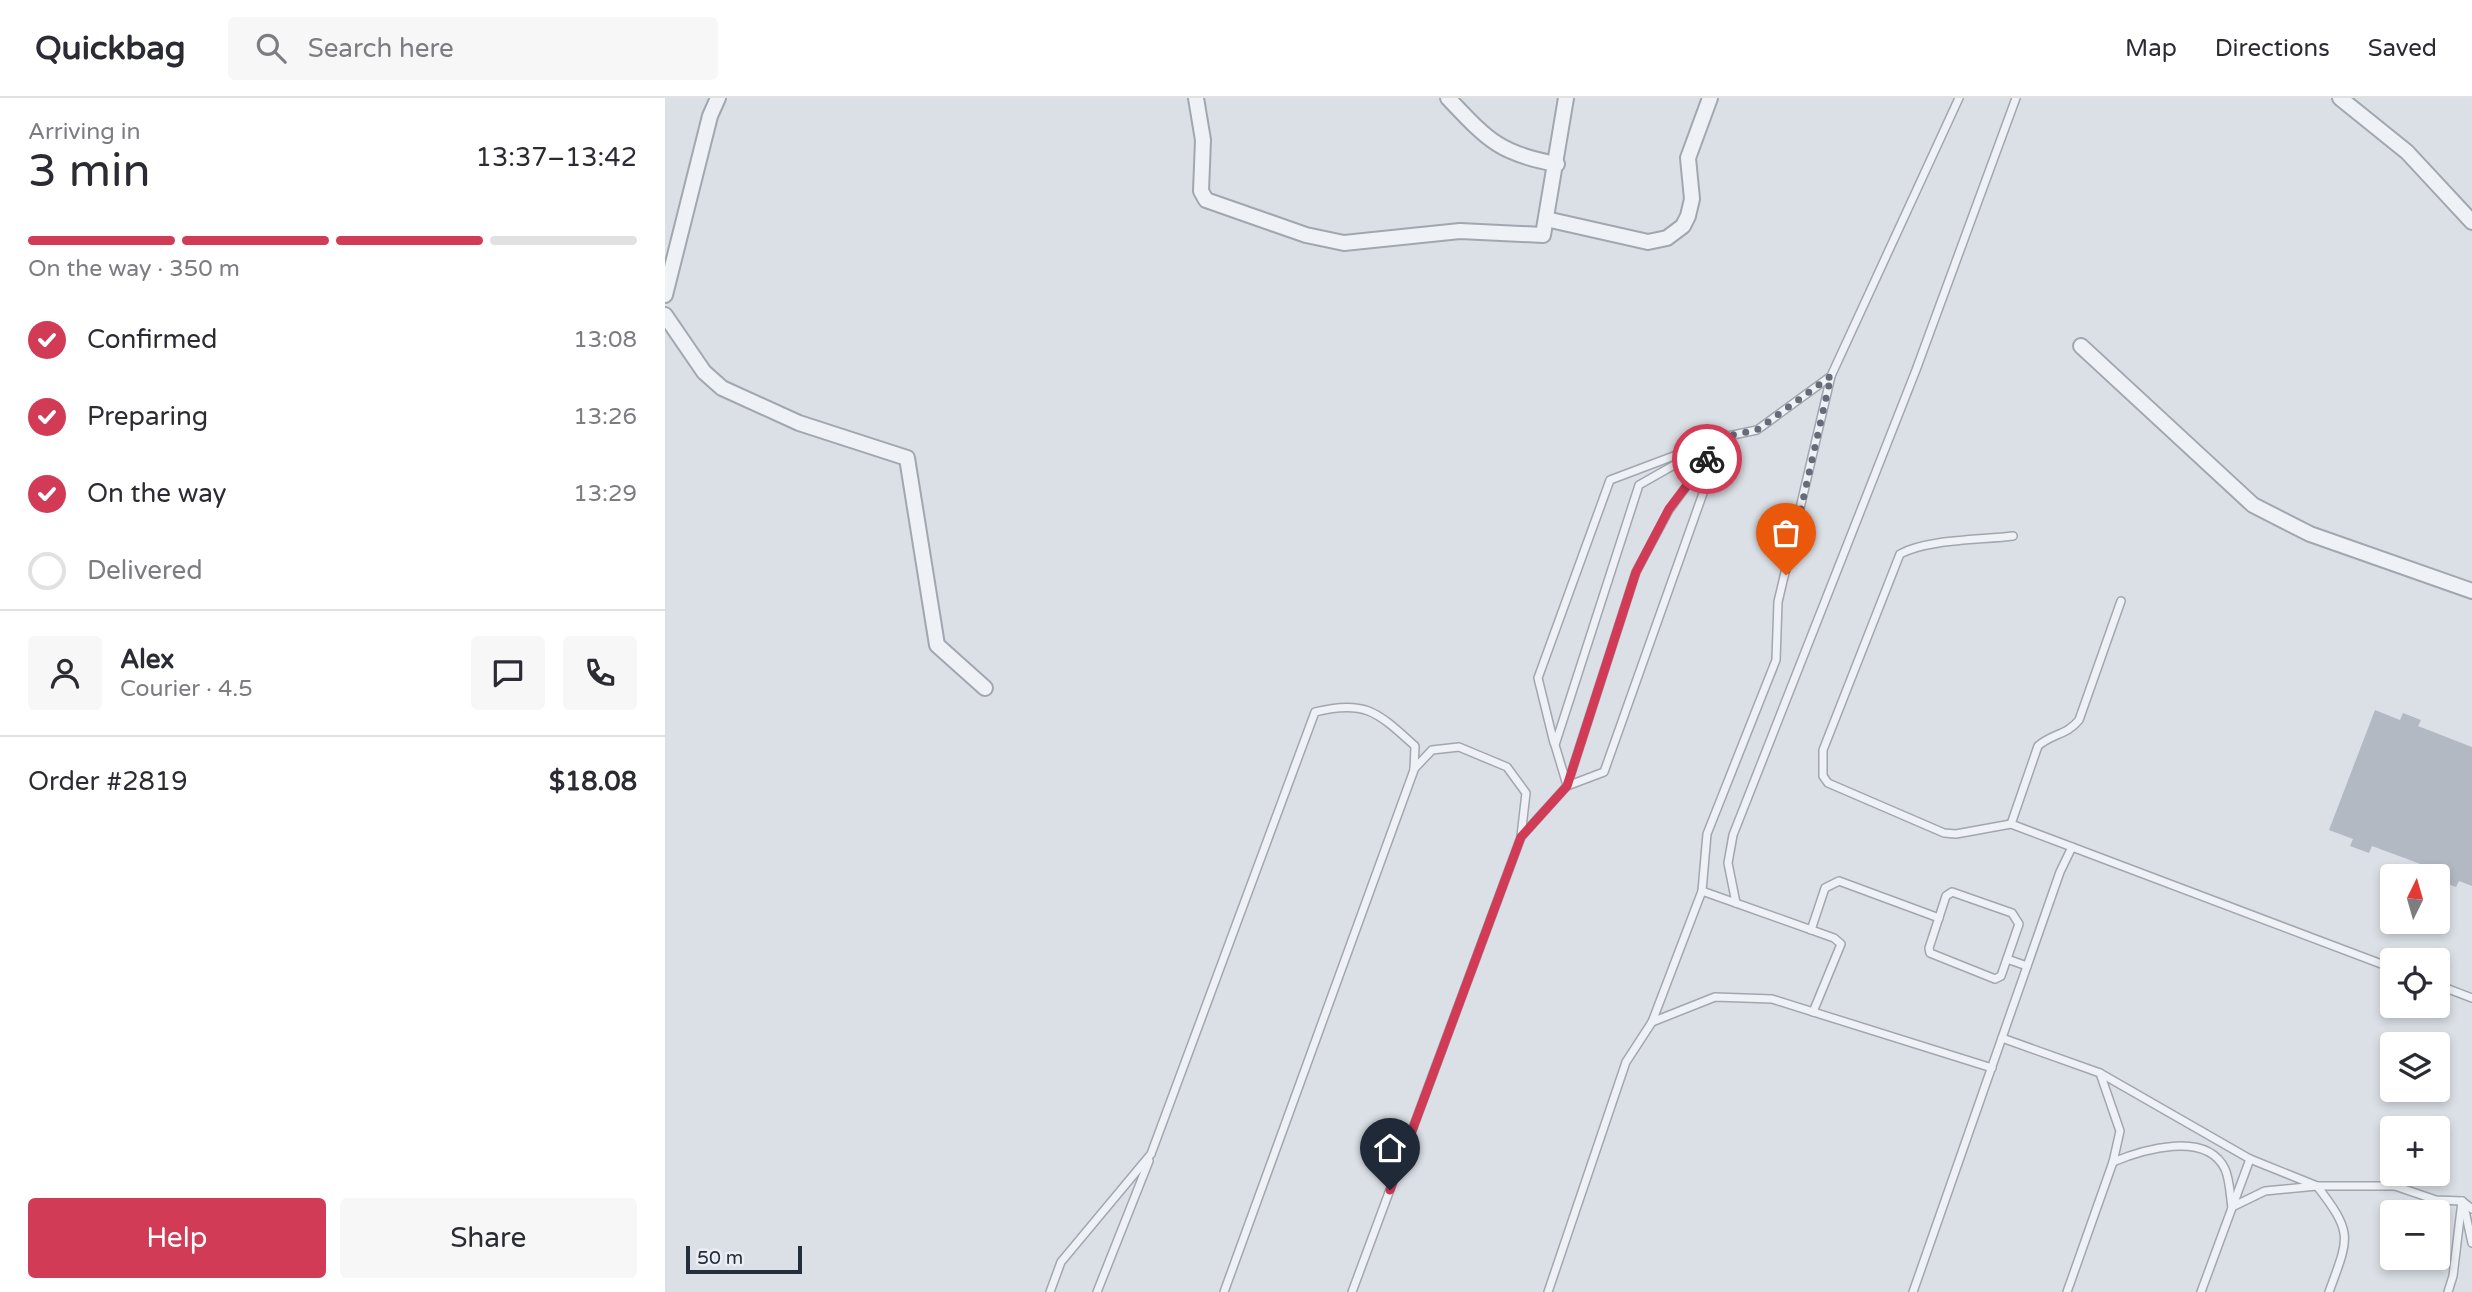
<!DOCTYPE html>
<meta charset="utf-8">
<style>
body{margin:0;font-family:"Varela Round",sans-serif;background:#f7f7f7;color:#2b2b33;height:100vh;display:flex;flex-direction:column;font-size:26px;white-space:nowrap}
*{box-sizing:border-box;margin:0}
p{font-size:23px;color:#7c7c81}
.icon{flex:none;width:38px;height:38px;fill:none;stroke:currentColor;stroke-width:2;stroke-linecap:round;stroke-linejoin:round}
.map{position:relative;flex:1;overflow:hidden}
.side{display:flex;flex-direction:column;background:#fff;width:665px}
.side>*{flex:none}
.needle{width:46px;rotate:5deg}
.buttons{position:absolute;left:1715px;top:766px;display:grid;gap:14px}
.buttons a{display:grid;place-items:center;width:70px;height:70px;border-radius:7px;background:#fff;box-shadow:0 4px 10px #0003;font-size:35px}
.scale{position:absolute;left:21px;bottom:18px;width:116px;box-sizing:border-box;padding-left:7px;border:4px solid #252e3d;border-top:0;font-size:19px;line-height:24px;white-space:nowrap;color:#252e3d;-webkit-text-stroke:5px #ebeff4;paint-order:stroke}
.pin{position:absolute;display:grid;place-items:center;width:60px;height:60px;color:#fff;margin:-72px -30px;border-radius:50% 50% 50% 0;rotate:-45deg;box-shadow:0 0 7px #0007}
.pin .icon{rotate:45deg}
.courier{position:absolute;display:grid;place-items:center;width:70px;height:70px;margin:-35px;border:5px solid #d13b56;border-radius:50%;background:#fff;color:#222;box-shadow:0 2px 9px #0007}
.summary em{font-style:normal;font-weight:600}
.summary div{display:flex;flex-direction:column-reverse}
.summary{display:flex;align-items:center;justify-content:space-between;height:119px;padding:0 28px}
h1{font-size:46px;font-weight:600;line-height:52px}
.bar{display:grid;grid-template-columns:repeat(4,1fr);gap:10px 7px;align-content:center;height:84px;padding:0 28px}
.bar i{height:9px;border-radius:5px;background:#e1e1e2}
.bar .on{background:#d13b56}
.bar p{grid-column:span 4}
.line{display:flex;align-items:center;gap:18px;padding:0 28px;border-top:2px solid #e1e1e2}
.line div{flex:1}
.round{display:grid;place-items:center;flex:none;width:74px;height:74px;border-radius:7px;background:#f7f7f7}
ol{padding:0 28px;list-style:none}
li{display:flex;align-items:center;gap:21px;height:77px}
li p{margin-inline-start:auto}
li .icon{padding:7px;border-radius:50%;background:#d13b56;color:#fff;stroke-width:4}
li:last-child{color:#7c7c81}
li i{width:38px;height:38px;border:4px solid #e1e1e2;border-radius:50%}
.cta{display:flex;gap:14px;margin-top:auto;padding:14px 28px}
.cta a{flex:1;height:80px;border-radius:7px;background:#d13b56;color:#fff;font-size:28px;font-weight:600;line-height:80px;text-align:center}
.cta a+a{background:#f7f7f7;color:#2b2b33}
header{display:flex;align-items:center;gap:42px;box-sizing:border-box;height:98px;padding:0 35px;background:#fff;border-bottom:2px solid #e1e1e2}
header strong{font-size:33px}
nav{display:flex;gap:38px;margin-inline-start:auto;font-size:24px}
.search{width:490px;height:63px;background:#f7f7f7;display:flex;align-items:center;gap:18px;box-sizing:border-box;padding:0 24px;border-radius:7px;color:#7c7c81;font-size:26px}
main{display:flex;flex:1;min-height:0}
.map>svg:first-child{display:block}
.building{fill:#b3b9c3}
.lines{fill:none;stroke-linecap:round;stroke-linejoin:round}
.service-casing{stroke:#a1a7b0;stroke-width:10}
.minor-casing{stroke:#a1a7b0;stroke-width:18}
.service{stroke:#eef1f5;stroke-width:7}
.minor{stroke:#eef1f5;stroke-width:14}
.done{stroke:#656c78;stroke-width:7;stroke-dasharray:0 12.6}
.route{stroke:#d13b56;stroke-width:9}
</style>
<header>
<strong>Quickbag</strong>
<div class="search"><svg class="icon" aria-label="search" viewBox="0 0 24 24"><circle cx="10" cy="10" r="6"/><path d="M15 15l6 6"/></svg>Search here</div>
<nav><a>Map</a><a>Directions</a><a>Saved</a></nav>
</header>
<main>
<section class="side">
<div class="summary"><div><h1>3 min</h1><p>Arriving in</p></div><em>13:37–13:42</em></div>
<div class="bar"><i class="on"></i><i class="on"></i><i class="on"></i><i></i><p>On the way · 350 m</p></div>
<ol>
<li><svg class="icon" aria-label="check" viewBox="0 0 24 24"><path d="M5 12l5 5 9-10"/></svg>Confirmed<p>13:08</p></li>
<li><svg class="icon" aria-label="check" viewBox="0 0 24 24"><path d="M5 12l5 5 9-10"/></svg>Preparing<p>13:26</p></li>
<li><svg class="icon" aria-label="check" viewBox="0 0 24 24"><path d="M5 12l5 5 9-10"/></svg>On the way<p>13:29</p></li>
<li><i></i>Delivered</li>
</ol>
<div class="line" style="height:126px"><a class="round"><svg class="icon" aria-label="person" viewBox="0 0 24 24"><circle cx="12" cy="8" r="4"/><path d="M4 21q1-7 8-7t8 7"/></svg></a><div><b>Alex</b><p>Courier · 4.5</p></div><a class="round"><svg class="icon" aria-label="chat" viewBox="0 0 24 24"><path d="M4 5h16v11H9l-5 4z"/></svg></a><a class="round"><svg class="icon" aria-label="phone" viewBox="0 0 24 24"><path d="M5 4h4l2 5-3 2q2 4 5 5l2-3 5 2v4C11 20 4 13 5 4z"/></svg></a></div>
<div class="line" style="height:91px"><div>Order #2819</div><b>$18.08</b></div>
<div class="cta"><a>Help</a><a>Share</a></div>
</section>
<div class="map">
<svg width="1807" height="1194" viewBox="0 0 1807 1194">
<rect width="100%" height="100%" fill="#dbe0e6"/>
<polygon class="building" points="1710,612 1735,622 1738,615 1756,622 1753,628 1807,649 1807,788 1794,783 1791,789 1774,783 1777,774 1707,748 1704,755 1685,748 1688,741 1664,732"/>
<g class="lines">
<g class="service-casing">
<g id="service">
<path d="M1348,438c-31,4 -86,3 -113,18l-77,196v26l5,7 116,50 12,1 55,-10 61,23"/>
<polyline points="889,645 873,580 945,382 1038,347"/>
<polyline points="749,671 767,652 794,649 842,669 861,695 856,738"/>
<polyline points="902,687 890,647 974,387 1055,341"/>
<polyline points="902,688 939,674 1058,339 1092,332 1166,278 1294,0"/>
<path d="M1346,726l27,-78c13,-12 29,-11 41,-26l42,-119"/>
<polyline points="1037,793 1169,840 1176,846 1148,914"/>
<polygon points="1287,794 1347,815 1354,826 1336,878 1330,881 1265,855 1264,850 1281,798"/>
<polyline points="1071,805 1063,765 1068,737 1251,272 1351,0"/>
<polyline points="1146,832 1160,790 1174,783 1274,820"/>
<polyline points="1342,861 1362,868"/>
<polyline points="1773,887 1807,900"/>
<polyline points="987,924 1037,793 1042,736 1111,562 1113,504 1166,278"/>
<polyline points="1337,940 1435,975 1585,1061 1652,1088 1730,1088 1771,1102 1797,1103 1807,1111"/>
<path d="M1448,1064c29,-12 93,-32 112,7 5,11 5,27 7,38l33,-16 52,-5c37,48 32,51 12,106"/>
<polyline points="1799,1108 1807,1145"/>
<path d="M385,1194l11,-30 90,-108 164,-442c51,-13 63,1 100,34l-1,24 -190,522"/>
<polyline points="432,1194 484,1063"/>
<polyline points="687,1194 856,739 902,688 971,474 1004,412 1058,339"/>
<polyline points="883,1194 961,964 987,924 1050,899 1107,901 1327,970"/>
<polyline points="1248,1194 1395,774 1407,749 1727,870"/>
<polyline points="1402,1194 1448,1064 1455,1033 1435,975"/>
<polyline points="1536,1194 1585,1061"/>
<polyline points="1783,1194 1788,1178 1797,1103"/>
</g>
</g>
<g class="minor-casing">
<g id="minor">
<polyline points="531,0 538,42 536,93 541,102 641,137 679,145 795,133 878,137 901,0"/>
<path d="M783,0c39,41 51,56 109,66"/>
<polyline points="1675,0 1742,54 1807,124"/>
<polyline points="881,121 983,144 1002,140 1018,128 1023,118 1027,101 1023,60 1045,0"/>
<polyline points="0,197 45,18 53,0"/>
<polyline points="0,217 39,274 57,290 134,325 242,360 272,547 320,590"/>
<polyline points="1416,248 1588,407 1645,436 1807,493"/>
</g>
</g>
<use href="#service" class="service"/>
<use href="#minor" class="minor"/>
</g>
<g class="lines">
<polyline class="done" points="1042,361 1058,339 1092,332 1166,278 1121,477"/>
<polyline class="route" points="725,1092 856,739 902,688 971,474 1004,411 1042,361"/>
</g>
</svg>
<div class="buttons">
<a><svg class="needle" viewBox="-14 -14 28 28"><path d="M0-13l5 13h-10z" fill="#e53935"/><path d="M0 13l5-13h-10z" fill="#7c7c81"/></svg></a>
<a><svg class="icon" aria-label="locate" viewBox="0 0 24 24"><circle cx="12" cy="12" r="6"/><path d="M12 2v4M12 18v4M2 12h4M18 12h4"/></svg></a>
<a><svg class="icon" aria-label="layers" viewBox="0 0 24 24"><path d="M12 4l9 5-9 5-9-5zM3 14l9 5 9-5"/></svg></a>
<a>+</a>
<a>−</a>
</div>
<div class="scale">50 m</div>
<div class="pin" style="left:1121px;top:477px;background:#ea580c"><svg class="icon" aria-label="bag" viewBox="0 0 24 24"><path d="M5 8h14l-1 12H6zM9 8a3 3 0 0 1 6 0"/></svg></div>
<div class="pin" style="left:725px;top:1092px;background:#1f2937"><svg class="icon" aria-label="home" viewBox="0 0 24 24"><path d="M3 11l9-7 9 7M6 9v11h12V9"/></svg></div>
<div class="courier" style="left:1042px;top:361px"><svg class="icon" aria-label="bike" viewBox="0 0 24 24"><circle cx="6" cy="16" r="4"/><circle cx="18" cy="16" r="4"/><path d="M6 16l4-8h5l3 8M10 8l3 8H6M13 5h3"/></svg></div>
</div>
</main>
